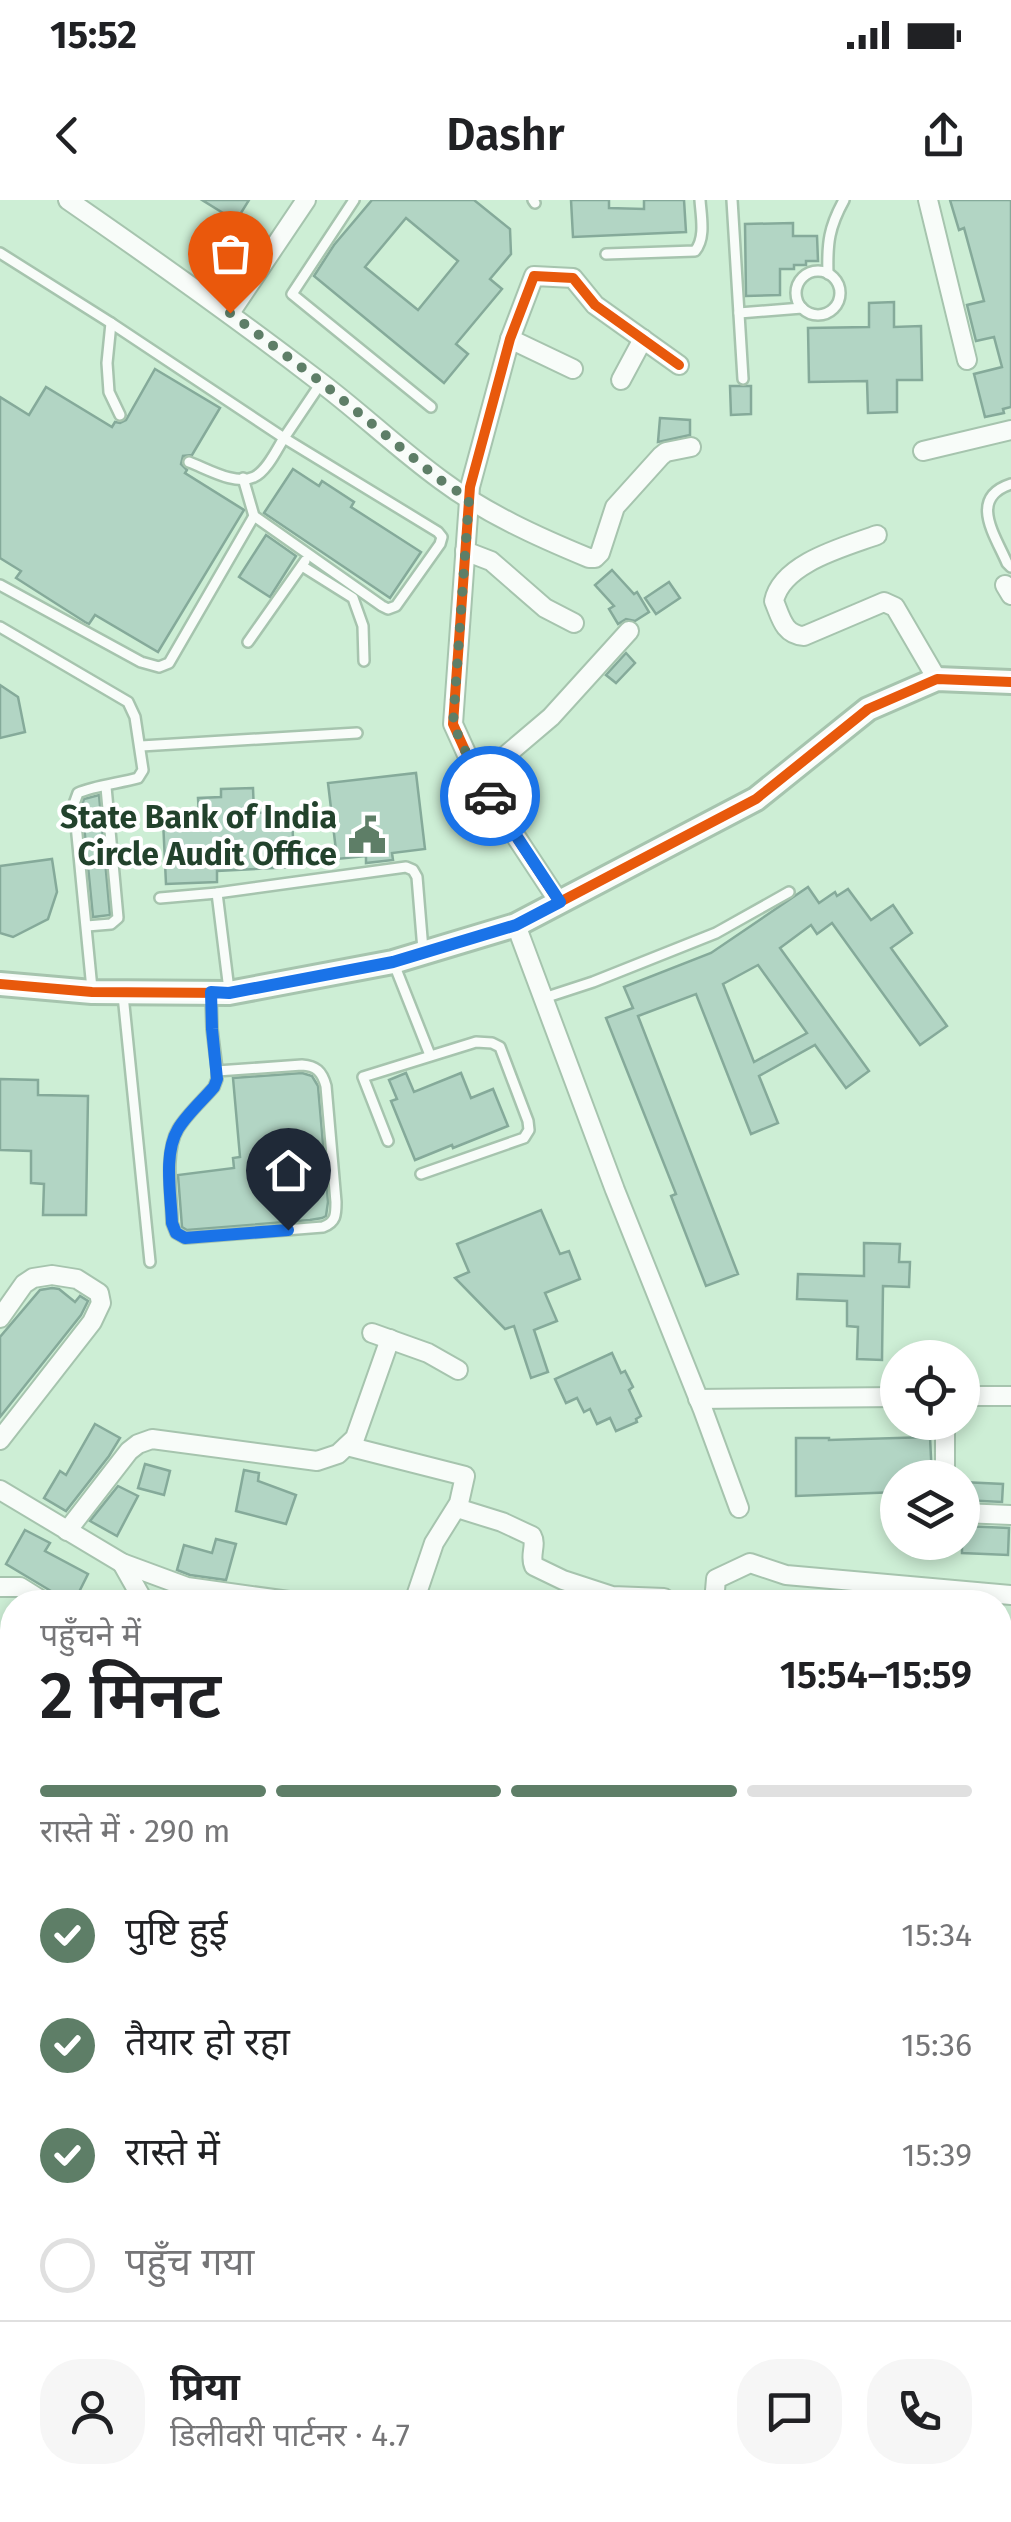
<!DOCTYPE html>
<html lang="hi">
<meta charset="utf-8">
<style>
body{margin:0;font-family:"Fira Sans","Noto Sans Devanagari",sans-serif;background:#f6f6f6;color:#202124;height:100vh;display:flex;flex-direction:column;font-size:38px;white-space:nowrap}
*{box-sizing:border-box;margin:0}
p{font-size:32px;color:#757577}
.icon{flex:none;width:55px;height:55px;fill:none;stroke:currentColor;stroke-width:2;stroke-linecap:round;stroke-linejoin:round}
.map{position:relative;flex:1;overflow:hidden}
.drawer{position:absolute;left:0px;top:1390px;width:1012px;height:932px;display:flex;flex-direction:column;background:#fff;border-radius:40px 40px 0 0;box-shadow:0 5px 15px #0003}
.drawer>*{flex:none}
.controls{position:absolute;left:880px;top:1140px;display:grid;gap:20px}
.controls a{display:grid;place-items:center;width:100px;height:100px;border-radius:50%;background:#fff;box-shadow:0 5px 15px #0003;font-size:50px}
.pin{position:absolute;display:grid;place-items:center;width:85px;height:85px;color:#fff;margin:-102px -42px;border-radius:50% 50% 50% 0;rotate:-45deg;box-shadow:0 0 10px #0007}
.pin .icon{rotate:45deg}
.courier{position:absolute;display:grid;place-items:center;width:100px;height:100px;margin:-50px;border:8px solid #1a73e8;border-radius:50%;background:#fff;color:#222;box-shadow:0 2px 12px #0007}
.summary em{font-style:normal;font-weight:600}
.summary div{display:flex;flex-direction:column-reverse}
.summary{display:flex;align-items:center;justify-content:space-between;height:170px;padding:0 40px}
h1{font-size:65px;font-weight:600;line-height:75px}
.bar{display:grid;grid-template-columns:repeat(4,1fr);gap:15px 10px;align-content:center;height:120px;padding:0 40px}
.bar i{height:12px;border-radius:8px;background:#e0e0e0}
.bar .active{background:#5e7e67}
.bar p{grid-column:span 4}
.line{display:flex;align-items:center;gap:25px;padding:0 40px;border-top:2px solid #e0e0e0}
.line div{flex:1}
.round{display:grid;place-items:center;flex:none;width:105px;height:105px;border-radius:40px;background:#f6f6f6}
ol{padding:0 40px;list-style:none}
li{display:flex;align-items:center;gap:30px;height:110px}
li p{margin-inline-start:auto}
li .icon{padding:10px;border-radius:50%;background:#5e7e67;color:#fff;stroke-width:4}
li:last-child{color:#757577}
li i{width:55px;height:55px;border:5px solid #e0e0e0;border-radius:50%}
.status{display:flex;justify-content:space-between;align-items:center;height:70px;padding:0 50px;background:#fff;direction:ltr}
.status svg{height:28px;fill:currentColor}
header{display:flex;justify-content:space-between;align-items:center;height:130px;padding:0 40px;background:#fff;font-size:45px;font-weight:600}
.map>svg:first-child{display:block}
.building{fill:#b2d5c4;stroke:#85aa9a;stroke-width:2.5;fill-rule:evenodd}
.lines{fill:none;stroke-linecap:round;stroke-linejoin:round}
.lane-casing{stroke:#a6c4ae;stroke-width:14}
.street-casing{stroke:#a6c4ae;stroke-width:22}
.secondary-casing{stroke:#a6c4ae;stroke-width:28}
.lane{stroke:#f8fcf9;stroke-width:9}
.street{stroke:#f8fcf9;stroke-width:18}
.secondary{stroke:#f8fcf9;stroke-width:22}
.cycleway-casing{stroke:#fff;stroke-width:16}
.cycleway{stroke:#e8590c;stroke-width:10}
.done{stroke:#5e7e67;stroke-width:10;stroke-dasharray:0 18}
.route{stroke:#1a73e8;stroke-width:12}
.labels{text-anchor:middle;stroke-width:8;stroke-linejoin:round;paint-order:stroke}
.poi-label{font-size:32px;font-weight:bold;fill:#22422c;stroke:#fff;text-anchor:end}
</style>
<div class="status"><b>15:52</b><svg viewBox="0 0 49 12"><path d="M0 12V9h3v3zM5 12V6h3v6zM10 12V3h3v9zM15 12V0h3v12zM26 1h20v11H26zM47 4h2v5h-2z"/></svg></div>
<header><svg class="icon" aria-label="back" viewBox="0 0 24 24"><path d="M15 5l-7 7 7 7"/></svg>Dashr<svg class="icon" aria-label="share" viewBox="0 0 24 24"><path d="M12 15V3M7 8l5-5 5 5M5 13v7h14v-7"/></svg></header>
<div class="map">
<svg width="1011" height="2322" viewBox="0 0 1011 2322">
<rect width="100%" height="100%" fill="#cdeed5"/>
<g class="building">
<polygon points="202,0 249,0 236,21"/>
<path d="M372,0h102l36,29 1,25 -21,25 12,10 -46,55 12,10 -24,29 -130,-107 20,-31zM406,18l52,43 -40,49 -53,-43z"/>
<polygon points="571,0 609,0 609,8 644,9 644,0 684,0 686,32 573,37"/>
<polygon points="950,0 1011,0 1011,207 1003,209 1004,213 985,217 974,174 1002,167 994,137 976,141 967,105 984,101 964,28 959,30"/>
<polygon points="793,23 793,36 817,36 818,61 806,61 806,65 794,65 794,69 780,69 780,95 746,96 745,24"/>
<polygon points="894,102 894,127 921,126 922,180 897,180 897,212 868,213 867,181 809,182 808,128 869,127 869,103"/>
<polygon points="155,169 220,208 192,255 183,256 181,264 187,270 185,273 244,310 158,452 95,415 89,424 85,422 16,378 21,371 0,358 0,197 29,215 46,187 112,227 115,222 120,223 126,220"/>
<polygon points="730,186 751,186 751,214 731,215"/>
<polygon points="660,218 690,220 690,235 658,242"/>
<polygon points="293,269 319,286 322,281 354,302 351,307 421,352 390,398 264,313"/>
<polygon points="266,335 296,356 270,397 239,377"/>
<polygon points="612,370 634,394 637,392 649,412 635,421 626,419 618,424 609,409 614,406 595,385"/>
<polygon points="669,382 680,398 656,414 645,398"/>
<polygon points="626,453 635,463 616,483 606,475"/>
<polygon points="0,485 18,497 25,532 0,538"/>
<polygon points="416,573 425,649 392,653 393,660 366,663 366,656 337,659 328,583"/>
<polygon points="253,588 254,613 292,611 294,667 217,671 217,682 166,684 163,620 199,618 198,598 221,597 221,589"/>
<polygon points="99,595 110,715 93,717 82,605 84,599"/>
<polygon points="52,659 57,692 48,719 13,737 0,733 0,666"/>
<path d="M808,687l11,16 16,-11 2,4 11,-7 23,31 22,-15 19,28 -21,15 56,78 -27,19 -88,-122 -15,11 -6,-9 -31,23 89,123 -23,17 -31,-43 -56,31 19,47 -27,11 -55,-140 -58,22 100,258 -32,12 -35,-90 5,-2 -70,-176 27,-10 -9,-21 87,-34zM758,765l49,68 -53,29 -31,-78z"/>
<polygon points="302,873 312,876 318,886 328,1002 326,1016 322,1018 310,1020 187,1030 182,1027 178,975 234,968 233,958 240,957 233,878"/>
<polygon points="406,873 414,892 461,873 471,898 493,889 508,926 453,948 452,945 415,960 391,901 397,899 389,880"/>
<polygon points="0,879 38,880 38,895 88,896 86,1015 43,1015 44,984 31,983 31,951 0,950"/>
<polygon points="541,1010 560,1054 569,1051 580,1079 545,1093 557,1121 534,1130 548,1172 531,1178 514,1126 505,1129 455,1078 469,1072 457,1044"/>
<polygon points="864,1043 900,1044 899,1062 910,1062 909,1087 883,1086 882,1160 857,1159 858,1127 847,1126 847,1101 797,1099 798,1074 864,1076"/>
<polygon points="52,1088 59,1089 75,1102 80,1096 88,1101 81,1115 0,1217 0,1137 40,1090"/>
<polygon points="612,1153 621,1173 625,1171 633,1187 629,1190 641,1216 636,1219 637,1222 616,1231 610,1218 597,1224 590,1209 584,1212 577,1198 566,1203 555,1179"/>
<polygon points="95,1224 120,1238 109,1256 66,1311 44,1298 60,1271 66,1275"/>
<polygon points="930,1237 932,1278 898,1278 898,1292 796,1296 796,1238 829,1238 829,1240"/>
<polygon points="145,1264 170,1271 164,1295 138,1288"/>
<polygon points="244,1270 259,1273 258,1281 296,1295 286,1324 236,1311"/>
<polygon points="962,1282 1003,1284 1002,1302 962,1300"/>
<polygon points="118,1286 138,1296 117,1336 90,1321"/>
<polygon points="962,1326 1009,1328 1008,1355 962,1353"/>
<polygon points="25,1330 50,1343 45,1351 88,1374 74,1402 56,1402 51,1391 6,1364"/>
<polygon points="216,1339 236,1344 226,1380 190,1375 177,1370 184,1345 212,1353"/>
</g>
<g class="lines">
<g class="lane-casing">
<g id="lane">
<polyline points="354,0 292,94 431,207"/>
<polyline points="533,0 535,3"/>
<polyline points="732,0 743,179"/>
<path d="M0,53l111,70 173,115c-7,11 -17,33 -30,39 -19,9 -48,-9 -65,-15"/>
<path d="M606,54l89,-3c11,-13 6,-35 5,-51"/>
<circle cx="818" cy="93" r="22"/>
<path d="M828,74c-1,-31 1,-47 16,-74"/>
<polyline points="739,113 802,108"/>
<polyline points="111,123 107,163 109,192 120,215"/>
<polyline points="243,278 254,316 382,406 388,409 396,406 440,344 442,337 438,332 284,238 321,183"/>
<path d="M1011,284c-43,14 -16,51 -4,79l4,4"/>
<polyline points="302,366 353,398 363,426 364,461"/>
<polyline points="0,385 141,462 159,467 169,463 254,316"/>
<path d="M0,427l128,75 7,15 8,53 -5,8c-18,5 -45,8 -60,15l-4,11 18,185"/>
<polyline points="248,442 305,361"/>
<polyline points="141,546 357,533"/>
<polyline points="217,693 229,790"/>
<polyline points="160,698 217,693 406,667 413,670 417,677 423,750"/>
<polyline points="87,726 111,724 118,718 106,587"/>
<polyline points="394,764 430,855"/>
<polyline points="123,795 150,1062"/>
<path d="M211,795l1,34 5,40v10l-3,8c-11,13 -27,27 -36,42 -14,23 -6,68 -6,94l4,10 9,5 138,-11c13,-5 13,-12 13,-25l-10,-116c-4,-15 -10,-20 -24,-21l-85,6"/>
<polyline points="544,798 593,782 716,733 789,692"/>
<polyline points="388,941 363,877 476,842 492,843 500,847 528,921 529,930 524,938 421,974"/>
<polyline points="1000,2258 1011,2258"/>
<polyline points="0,2280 12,2256"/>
<polyline points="243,2310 255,2316 275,2322"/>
<polyline points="418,2322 448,2310"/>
</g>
</g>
<g class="street-casing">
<g id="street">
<path d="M68,0c84,58 167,117 248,179 43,32 81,69 125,101 44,33 97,57 148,78h6l5,-5 15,-46 46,-51 5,-4 25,-5"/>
<polyline points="928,0 967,160"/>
<polyline points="230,113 306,0"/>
<polyline points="510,139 573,169"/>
<polyline points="621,180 643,139"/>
<polyline points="923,251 1011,230"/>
<path d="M877,335c-33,12 -95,28 -103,66 7,17 10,34 30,35l80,-34 11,5 42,72"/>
<polyline points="465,351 491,361 545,408 574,423"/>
<polyline points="1005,385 1011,395"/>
<polyline points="478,579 551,517 629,431"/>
<polyline points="559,702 478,579 453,524 470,287 510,139 534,76 573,78 595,105 679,165"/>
<polyline points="516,725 615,990 703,1210 739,1308"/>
<polyline points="0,1118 24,1084 33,1078 52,1075 77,1079 99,1093 101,1103 92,1122 0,1240"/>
<polyline points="372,1133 428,1153 458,1170"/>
<polyline points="962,1196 1011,1196"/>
<polyline points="698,1199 898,1197"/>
<polyline points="347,1246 465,1276 459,1303 434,1343 414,1402"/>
<polyline points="945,1278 945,1222"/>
<polyline points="0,1290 122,1363 187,1387 296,1402"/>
<path d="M457,1308l45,14 30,14c5,9 -3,20 2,30l29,14 49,16 52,2 4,4"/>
<polyline points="962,1313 1011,1315"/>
<polyline points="67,1331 129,1251 138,1244 152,1239 317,1261 338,1254 355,1238 390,1139"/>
<polyline points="122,1363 144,1402"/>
<polyline points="0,1387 20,1387 44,1402"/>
<polyline points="714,1402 716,1379 750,1363 786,1375 1011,1395"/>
<polyline points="1000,1469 1011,1469"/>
<polyline points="0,1478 12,1483"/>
</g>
</g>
<g class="secondary-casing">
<polyline id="secondary" points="0,784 92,792 229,793 393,762 516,725 756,599 868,509 937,479 1011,482"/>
</g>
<use href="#lane" class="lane"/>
<use href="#street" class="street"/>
<use href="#secondary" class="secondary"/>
<g class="cycleway-casing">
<g id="cycleway">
<polyline points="559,702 478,579 453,524 470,287 510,139 534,76 573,78 595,105 679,165"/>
<polyline points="0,784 92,792 229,793 393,762 516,725 756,599 868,509 937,479 1011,482"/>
</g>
</g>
<use href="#cycleway" class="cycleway"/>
</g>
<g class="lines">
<polyline class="done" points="230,113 321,182 439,279 469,299 453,524 478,579 490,596"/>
<path class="route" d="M288,1030l-103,8 -9,-5 -4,-10c-1,-28 -9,-69 6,-94 9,-15 25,-29 36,-42l3,-8 -5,-50 -1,-37 18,1 164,-31 123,-37 44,-23 -70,-106"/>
</g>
<defs>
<g id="civic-bare" transform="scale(3)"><path d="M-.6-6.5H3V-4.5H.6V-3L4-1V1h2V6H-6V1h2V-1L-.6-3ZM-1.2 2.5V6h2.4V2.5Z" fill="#5e7e67" stroke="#fff" stroke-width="2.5" paint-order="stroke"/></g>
</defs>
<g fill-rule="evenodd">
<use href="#civic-bare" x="367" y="635"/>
</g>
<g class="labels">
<g class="poi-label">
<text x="337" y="628">State Bank of India<tspan x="337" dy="37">Circle Audit Office</tspan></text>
</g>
</g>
</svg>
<div class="controls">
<a><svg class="icon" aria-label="locate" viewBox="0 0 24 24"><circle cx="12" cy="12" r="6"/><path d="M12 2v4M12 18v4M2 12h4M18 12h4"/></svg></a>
<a><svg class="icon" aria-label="layers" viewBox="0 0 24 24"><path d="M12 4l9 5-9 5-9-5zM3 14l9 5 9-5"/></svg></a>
</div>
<div class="pin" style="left:230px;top:113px;background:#ea580c"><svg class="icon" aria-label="bag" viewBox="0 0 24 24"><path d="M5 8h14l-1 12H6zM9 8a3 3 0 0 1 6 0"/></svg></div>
<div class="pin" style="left:288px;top:1030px;background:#1f2937"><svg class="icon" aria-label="home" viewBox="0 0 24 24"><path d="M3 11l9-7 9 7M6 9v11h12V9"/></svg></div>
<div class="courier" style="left:490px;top:596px"><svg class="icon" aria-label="car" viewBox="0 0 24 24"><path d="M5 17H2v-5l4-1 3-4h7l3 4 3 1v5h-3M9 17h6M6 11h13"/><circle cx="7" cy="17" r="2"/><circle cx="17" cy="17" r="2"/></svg></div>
<section class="drawer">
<div class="summary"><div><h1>2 मिनट</h1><p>पहुँचने में</p></div><em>15:54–15:59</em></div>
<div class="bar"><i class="active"></i><i class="active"></i><i class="active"></i><i></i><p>रास्ते में · 290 m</p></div>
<ol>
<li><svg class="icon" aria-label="check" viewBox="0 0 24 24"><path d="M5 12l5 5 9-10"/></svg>पुष्टि हुई<p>15:34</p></li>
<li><svg class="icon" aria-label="check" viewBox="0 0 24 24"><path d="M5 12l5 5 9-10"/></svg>तैयार हो रहा<p>15:36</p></li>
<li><svg class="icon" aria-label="check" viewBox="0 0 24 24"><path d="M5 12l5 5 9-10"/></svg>रास्ते में<p>15:39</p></li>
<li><i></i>पहुँच गया</li>
</ol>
<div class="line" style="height:180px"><a class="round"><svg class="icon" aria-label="person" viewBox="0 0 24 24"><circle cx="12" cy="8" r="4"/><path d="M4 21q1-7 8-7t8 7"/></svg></a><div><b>प्रिया</b><p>डिलीवरी पार्टनर · 4.7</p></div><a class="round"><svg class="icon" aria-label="chat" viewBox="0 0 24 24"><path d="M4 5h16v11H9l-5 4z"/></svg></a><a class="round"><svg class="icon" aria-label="phone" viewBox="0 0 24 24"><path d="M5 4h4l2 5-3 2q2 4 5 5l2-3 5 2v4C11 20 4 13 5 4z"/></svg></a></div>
</section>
</div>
